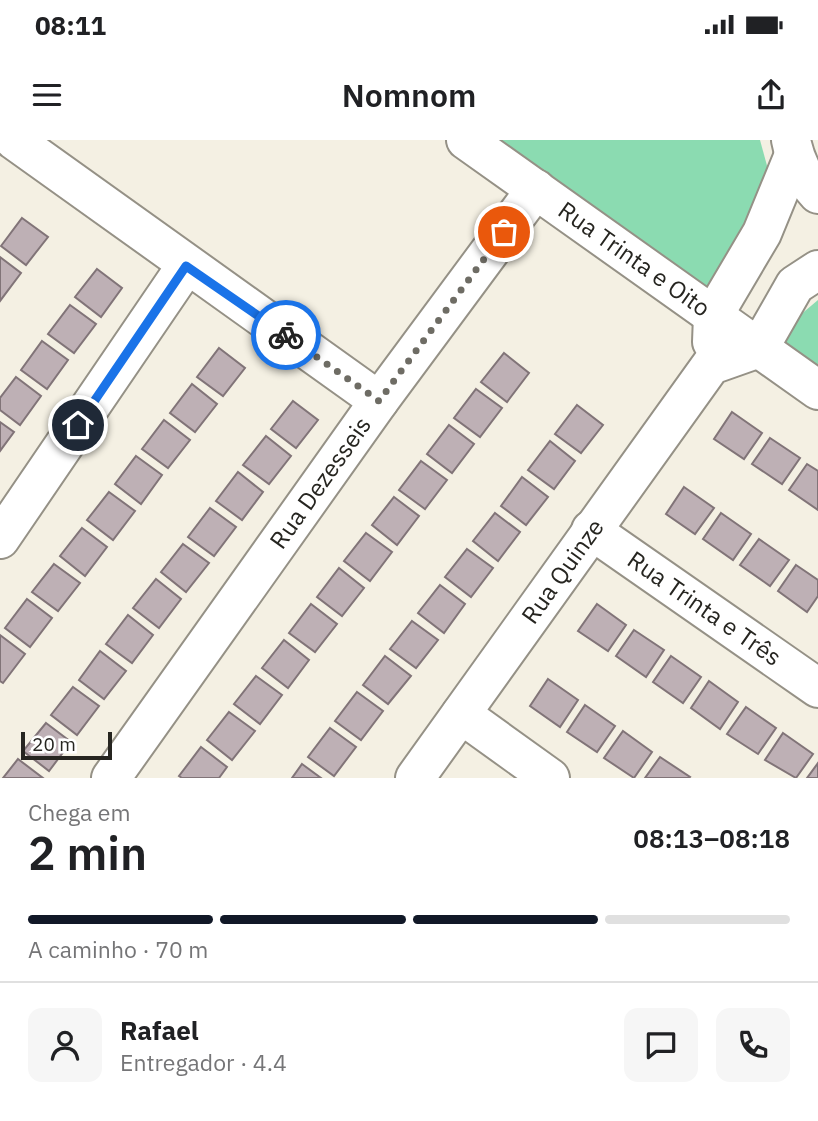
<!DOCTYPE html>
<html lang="pt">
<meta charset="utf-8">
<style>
body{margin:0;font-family:"IBM Plex Sans",sans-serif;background:#f6f6f6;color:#202124;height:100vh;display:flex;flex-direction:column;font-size:26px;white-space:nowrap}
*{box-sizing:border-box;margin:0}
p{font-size:23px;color:#757577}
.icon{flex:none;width:38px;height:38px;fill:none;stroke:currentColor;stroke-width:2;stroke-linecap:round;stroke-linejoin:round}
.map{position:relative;height:638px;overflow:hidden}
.panel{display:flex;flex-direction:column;background:#fff;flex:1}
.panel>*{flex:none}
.scale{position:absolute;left:21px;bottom:18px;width:91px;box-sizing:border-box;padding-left:7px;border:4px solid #262520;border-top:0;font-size:19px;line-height:24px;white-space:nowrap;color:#262520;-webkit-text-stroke:5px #fff;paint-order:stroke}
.pin{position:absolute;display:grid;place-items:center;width:60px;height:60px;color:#fff;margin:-30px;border:4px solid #fff;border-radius:50%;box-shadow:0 2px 7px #0007}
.courier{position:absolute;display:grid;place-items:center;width:70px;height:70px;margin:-35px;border:5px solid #1a73e8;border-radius:50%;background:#fff;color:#222;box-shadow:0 2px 9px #0007}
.head em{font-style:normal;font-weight:600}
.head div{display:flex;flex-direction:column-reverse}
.head{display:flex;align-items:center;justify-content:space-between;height:119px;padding:0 28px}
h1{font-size:46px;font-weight:600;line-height:52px}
.bar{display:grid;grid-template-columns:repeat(4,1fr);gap:10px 7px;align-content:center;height:84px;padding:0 28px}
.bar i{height:9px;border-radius:5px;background:#e0e0e0}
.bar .selected{background:#111827}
.bar p{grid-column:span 4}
.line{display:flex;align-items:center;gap:18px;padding:0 28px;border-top:2px solid #e0e0e0}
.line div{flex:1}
.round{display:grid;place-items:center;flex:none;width:74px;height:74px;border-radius:14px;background:#f6f6f6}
.status{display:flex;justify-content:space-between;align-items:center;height:49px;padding:0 35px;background:#fff;direction:ltr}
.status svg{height:19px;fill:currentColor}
header{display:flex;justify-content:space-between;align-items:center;height:91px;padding:0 28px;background:#fff;font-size:32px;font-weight:600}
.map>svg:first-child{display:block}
.grass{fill:#8bdbb1}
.building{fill:#beb0b5;stroke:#817478;stroke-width:2}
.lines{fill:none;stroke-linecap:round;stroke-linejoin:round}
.minor-casing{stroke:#959186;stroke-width:42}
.major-casing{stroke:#959186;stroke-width:42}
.minor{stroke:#fff;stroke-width:38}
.major{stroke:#fff;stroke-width:38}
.done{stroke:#6e6c64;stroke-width:7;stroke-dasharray:0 12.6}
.route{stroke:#1a73e8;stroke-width:9}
.labels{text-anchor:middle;stroke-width:6;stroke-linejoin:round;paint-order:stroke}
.street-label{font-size:24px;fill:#262520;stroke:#fff}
</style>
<div class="status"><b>08:11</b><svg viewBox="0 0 49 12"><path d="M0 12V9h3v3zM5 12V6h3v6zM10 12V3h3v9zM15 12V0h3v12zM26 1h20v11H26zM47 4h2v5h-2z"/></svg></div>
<header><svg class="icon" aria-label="menu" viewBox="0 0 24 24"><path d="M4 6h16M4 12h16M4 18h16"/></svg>Nomnom<svg class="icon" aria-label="share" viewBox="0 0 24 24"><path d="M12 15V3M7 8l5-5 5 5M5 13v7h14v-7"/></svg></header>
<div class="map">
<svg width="818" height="638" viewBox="0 0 818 638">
<rect width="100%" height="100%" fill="#f4f0e3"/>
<g class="grass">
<polygon points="489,0 760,0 769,33 744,97 709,157"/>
<polygon points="818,160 818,238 776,208 799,176"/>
</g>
<g class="building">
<polygon points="22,78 48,97 26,125 1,106"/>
<polygon points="0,117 21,133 0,161"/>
<polygon points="97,129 122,148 101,177 75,157"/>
<polygon points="70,165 96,184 74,213 48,194"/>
<polygon points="42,201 68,220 47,249 21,230"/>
<polygon points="219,208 245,228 223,256 197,237"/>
<polygon points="504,213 529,233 507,262 481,242"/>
<polygon points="16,237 41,256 20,285 0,270 0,258"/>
<polygon points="192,244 217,264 195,292 170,273"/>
<polygon points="476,249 502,268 480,297 454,278"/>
<polygon points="293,261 318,280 296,308 271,289"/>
<polygon points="577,265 603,285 581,313 555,294"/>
<polygon points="732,272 762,293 744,319 714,299"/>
<polygon points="164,280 190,300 168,328 142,309"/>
<polygon points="0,282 14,292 0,311"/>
<polygon points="449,285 474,304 452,333 427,314"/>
<polygon points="266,296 291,316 269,344 243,325"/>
<polygon points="770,298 800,318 782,344 752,324"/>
<polygon points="550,301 575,321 554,349 528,330"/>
<polygon points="136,316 162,335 141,364 115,344"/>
<polygon points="421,321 447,340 425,369 399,350"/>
<polygon points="807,324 818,331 818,370 789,350"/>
<polygon points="238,332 263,352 242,380 216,361"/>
<polygon points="522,337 548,357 526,385 501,366"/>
<polygon points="684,347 714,368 695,394 666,374"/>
<polygon points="109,352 135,371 113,400 87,380"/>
<polygon points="394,357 419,376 397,405 372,385"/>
<polygon points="210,368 236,387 214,416 188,397"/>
<polygon points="495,373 520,392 498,421 473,401"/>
<polygon points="721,373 751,394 733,420 703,399"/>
<polygon points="82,388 107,407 85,436 60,416"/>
<polygon points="366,393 392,412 370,441 344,421"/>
<polygon points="759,399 789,420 770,446 740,425"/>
<polygon points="183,404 209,423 186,452 161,432"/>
<polygon points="467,409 493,428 471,457 445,437"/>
<polygon points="54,424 80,443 58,471 32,452"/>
<polygon points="796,425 818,440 818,456 807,472 778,451"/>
<polygon points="339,428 364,448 342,476 317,457"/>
<polygon points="156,439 181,459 159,488 133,468"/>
<polygon points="440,445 465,464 444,493 418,473"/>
<polygon points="27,459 52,478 30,507 5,488"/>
<polygon points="311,464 337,484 315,512 289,493"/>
<polygon points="597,464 626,485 608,511 578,491"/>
<polygon points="128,475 153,495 132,523 106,504"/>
<polygon points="412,481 438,500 416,528 390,509"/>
<polygon points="634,490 664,510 646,537 616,516"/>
<polygon points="0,495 25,514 3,543 0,541"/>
<polygon points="284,500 309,520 288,548 262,528"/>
<polygon points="100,511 126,531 104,559 79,540"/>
<polygon points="385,516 411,536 388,564 363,545"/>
<polygon points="671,516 701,537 683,563 653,542"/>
<polygon points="256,536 282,555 260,584 234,564"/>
<polygon points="548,539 578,560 560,587 530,566"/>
<polygon points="709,541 738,562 720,589 691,568"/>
<polygon points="73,547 99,566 77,595 51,575"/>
<polygon points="357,552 383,571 361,600 335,581"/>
<polygon points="585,565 615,586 597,612 567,592"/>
<polygon points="746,567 776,588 758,614 727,594"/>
<polygon points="229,572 255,591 232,620 207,600"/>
<polygon points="46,583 71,602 49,631 23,611"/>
<polygon points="330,588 356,607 334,636 308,617"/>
<polygon points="623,591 652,612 634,638 604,618"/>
<polygon points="783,593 813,614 796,638 765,620"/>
<polygon points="201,607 227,627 219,638 182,638 179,636"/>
<polygon points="660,617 690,637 689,638 645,638"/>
<polygon points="18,619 43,638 3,638"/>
<polygon points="818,623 818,638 807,638"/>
<polygon points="302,624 321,638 292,638"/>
</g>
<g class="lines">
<g class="minor-casing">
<g id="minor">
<polyline points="14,0 379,261"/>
<path id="s1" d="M466,0l352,250"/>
<polyline points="712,202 713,176 762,93 794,15"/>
<path id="s2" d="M591,390l227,158"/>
<polyline points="0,399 186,126"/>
<polyline points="461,574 550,638"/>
<path id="s3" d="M111,638l268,-377 157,-212"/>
<path id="s4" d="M415,638l296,-413 48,-17 36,-63 23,-15"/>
</g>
</g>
<g class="major-casing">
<path id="major" d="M791,0c4,20 13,39 27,54"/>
</g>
<use href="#minor" class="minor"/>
<use href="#major" class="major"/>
</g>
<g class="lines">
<polyline class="done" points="286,195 379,261 504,92"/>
<polyline class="route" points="78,285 186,126 286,195"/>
</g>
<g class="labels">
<g class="street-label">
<text dy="8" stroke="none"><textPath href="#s1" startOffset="206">Rua Trinta e Oito</textPath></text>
<text dy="8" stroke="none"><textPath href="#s3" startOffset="362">Rua Dezesseis</textPath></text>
<text dy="8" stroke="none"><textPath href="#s4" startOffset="254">Rua Quinze</textPath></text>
<text dy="8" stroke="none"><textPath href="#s2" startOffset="138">Rua Trinta e Três</textPath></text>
</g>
</g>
</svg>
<div class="scale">20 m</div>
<div class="pin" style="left:504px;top:92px;background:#ea580c"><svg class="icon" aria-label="bag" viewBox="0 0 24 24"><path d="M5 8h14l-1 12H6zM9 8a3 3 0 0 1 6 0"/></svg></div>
<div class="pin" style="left:78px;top:285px;background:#1f2937"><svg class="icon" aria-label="home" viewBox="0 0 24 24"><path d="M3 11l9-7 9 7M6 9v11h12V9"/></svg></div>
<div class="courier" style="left:286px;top:195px"><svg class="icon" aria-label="bike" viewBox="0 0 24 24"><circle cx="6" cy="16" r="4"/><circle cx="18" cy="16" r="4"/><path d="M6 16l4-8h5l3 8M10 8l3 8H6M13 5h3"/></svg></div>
</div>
<section class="panel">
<div class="head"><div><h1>2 min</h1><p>Chega em</p></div><em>08:13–08:18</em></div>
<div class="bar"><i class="selected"></i><i class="selected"></i><i class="selected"></i><i></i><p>A caminho · 70 m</p></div>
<div class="line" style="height:126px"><a class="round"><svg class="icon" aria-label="person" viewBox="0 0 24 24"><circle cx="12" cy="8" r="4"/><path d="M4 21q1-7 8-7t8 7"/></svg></a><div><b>Rafael</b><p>Entregador · 4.4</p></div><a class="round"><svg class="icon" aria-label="chat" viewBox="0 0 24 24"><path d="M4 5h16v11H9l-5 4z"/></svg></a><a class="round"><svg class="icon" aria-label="phone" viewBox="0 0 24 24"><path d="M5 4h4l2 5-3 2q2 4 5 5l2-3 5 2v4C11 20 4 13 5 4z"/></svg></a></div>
</section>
